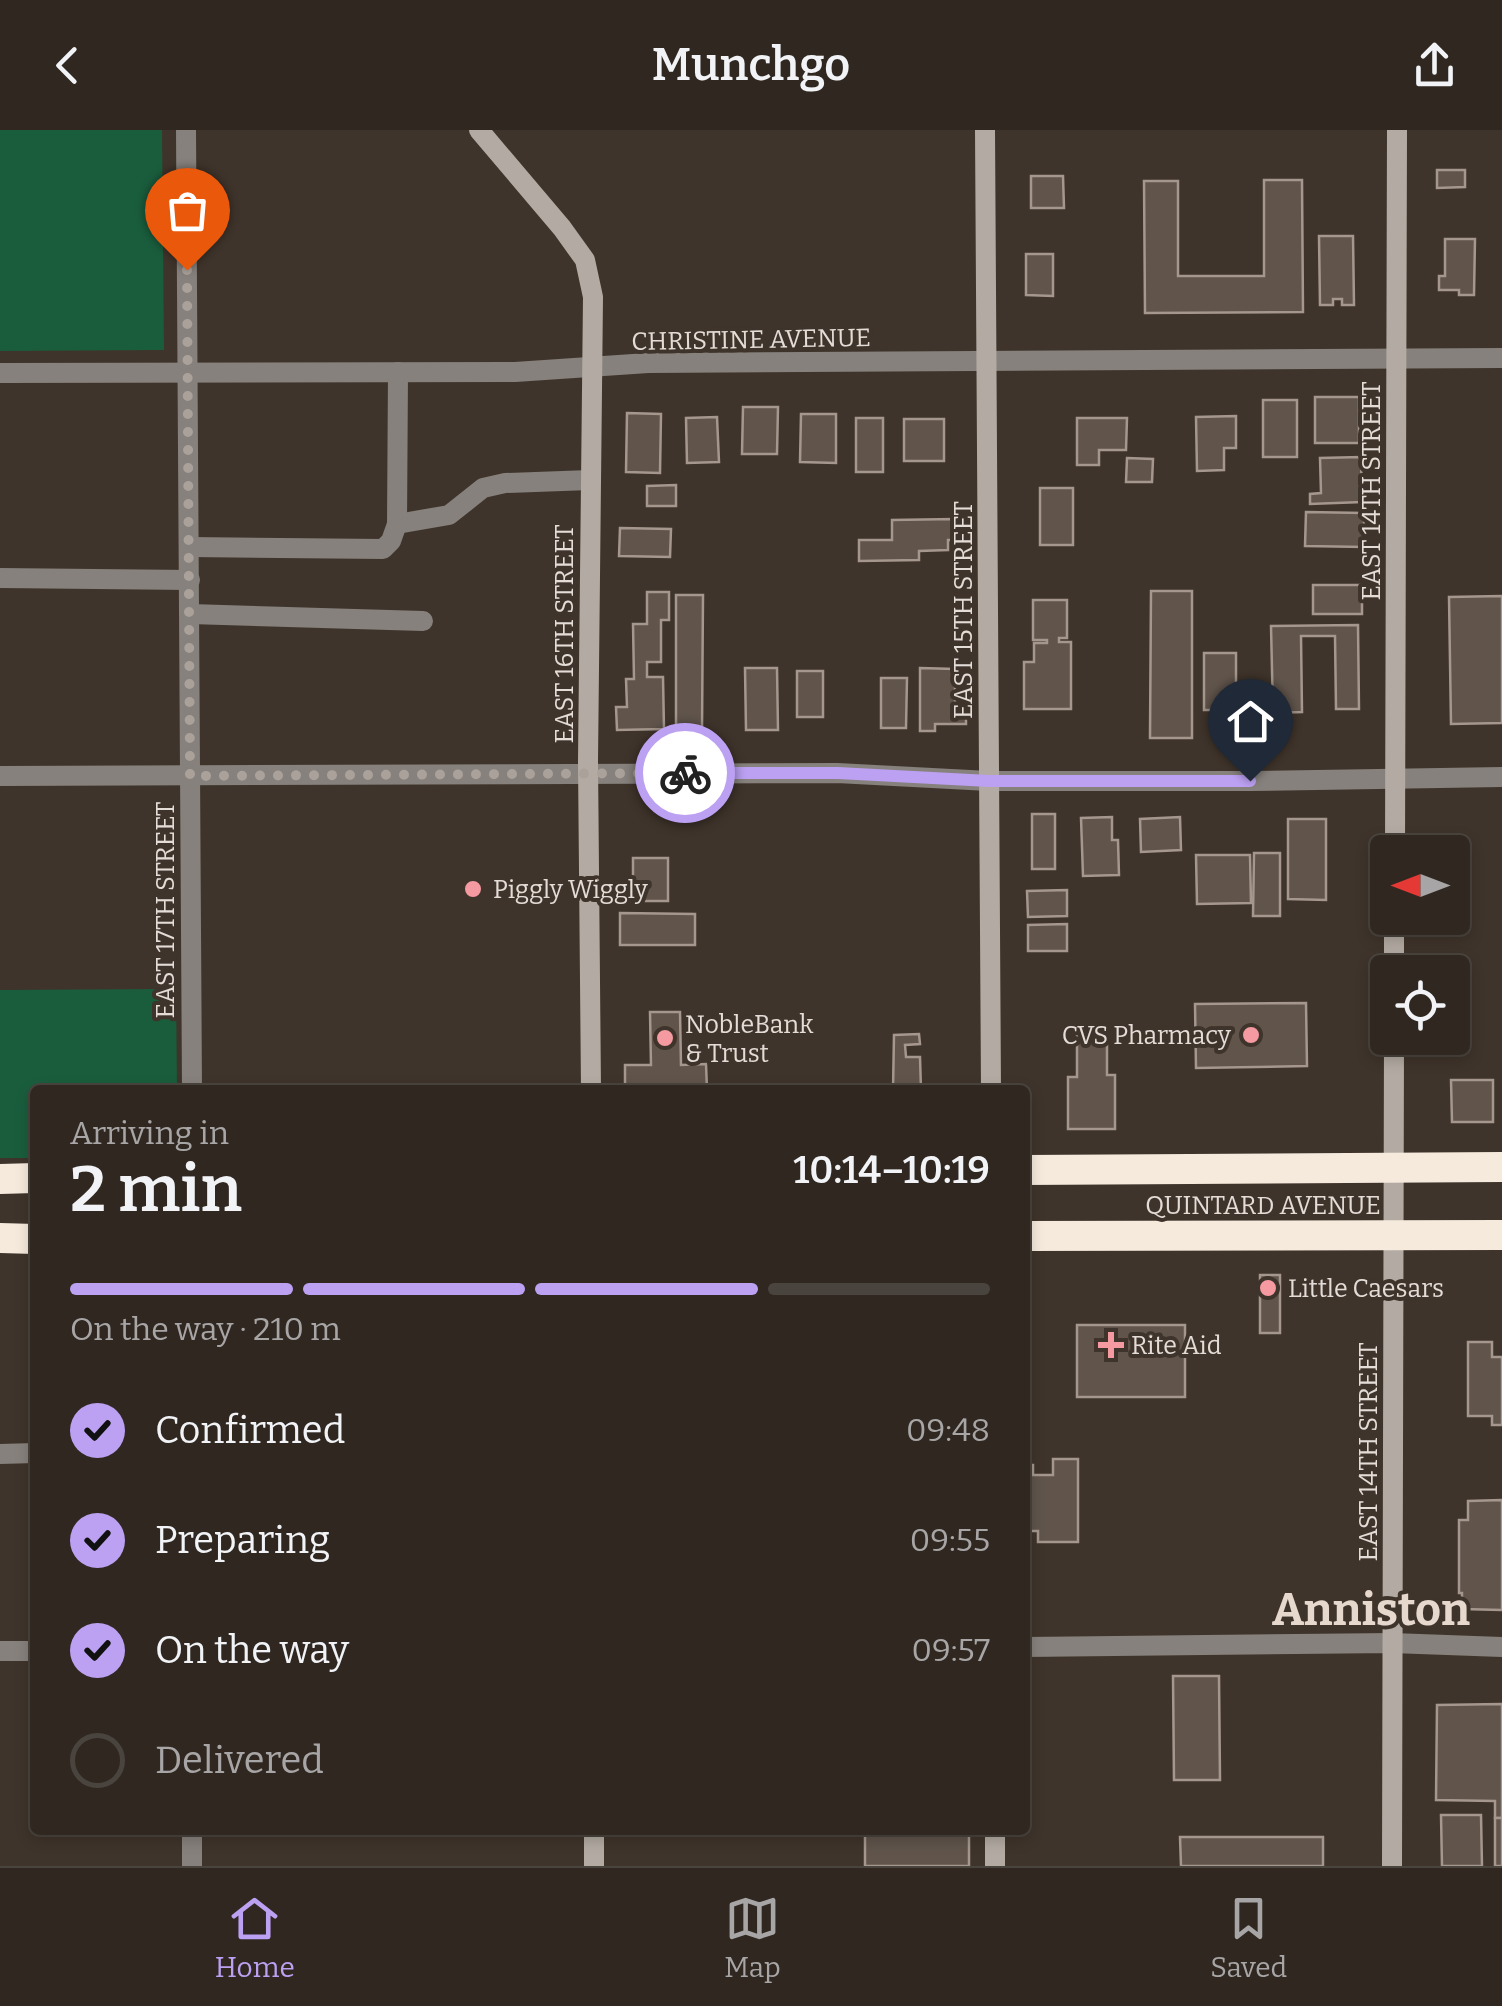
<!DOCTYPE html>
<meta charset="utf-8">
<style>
body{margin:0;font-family:Bitter,serif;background:#3b332d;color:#f1f3f6;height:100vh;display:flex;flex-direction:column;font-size:38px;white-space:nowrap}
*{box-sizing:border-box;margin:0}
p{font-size:32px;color:#a7a5a5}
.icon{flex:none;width:55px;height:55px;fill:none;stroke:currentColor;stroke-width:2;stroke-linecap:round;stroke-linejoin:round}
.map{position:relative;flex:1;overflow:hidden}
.side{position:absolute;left:30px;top:955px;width:1000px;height:750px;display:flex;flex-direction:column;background:#2f2720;border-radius:10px;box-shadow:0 5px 15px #0003,0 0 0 2px #4a443e}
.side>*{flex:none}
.needle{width:65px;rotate:270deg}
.tools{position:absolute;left:1370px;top:705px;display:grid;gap:20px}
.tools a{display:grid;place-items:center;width:100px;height:100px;border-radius:10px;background:#2f2720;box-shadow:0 5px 15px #0003,0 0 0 2px #4a443e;font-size:50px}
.pin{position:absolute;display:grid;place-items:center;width:85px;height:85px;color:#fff;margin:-102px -42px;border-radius:50% 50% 50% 0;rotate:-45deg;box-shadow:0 0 10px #0007}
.pin .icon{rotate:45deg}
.courier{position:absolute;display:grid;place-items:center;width:100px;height:100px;margin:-50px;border:8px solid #bca0f2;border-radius:50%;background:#fff;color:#222;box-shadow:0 2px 12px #0007}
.headline em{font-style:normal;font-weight:600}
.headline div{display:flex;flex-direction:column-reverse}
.headline{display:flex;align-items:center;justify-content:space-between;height:170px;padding:0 40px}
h1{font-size:65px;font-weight:600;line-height:75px}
.bar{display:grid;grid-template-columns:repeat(4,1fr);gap:15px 10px;align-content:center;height:120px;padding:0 40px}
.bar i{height:12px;border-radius:8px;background:#4a443e}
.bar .active{background:#bca0f2}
.bar p{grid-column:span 4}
ol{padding:0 40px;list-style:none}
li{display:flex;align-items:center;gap:30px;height:110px}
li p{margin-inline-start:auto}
li .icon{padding:10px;border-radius:50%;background:#bca0f2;color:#111;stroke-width:4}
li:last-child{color:#a7a5a5}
li i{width:55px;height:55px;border:5px solid #4a443e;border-radius:50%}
header{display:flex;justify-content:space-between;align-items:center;height:130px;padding:0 40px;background:#2f2720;font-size:45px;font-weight:600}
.tabs{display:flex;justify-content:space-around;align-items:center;height:140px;border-top:2px solid #4a443e;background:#2f2720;font-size:28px;color:#a7a5a5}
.tabs a{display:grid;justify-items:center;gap:5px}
.tabs .active{color:#bca0f2}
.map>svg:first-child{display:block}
.green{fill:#1a5d3d}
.building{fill:#60544b;stroke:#a5978d;stroke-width:2.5}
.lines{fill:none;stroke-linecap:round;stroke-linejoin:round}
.street{stroke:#86817c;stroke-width:20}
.secondary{stroke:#b3aba3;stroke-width:20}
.highway{stroke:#f5eadc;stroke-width:30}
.done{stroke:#aaa19b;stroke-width:10;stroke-dasharray:0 18}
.route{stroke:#bca0f2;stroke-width:12}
.poi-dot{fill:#f49aa0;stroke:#3f342b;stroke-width:4}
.labels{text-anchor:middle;stroke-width:8;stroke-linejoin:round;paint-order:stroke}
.street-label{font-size:25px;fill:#e4dcd7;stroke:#3f342b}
.poi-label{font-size:25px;fill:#e4dcd7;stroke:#3f342b;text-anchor:start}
.town-label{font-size:45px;font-weight:bold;fill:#e7d8cd;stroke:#3f342b}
</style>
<header><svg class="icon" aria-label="back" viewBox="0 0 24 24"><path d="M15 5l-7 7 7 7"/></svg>Munchgo<svg class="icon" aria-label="share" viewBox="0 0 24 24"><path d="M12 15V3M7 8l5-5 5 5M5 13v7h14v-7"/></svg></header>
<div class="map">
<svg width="1502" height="1736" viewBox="0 0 1502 1736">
<rect width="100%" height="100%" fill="#3f342b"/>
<g class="green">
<polygon points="0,0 162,0 164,220 0,221"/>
<polygon points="176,859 177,960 35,960 35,1028 0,1028 0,860"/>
</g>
<g class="building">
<polygon points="1437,40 1465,40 1465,57 1437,58"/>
<polygon points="1031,46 1063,46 1064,78 1031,78"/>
<polygon points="1264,50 1302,50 1303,182 1145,183 1144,51 1178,51 1178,146 1264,146"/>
<polygon points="1319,106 1353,106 1354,175 1342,175 1342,169 1333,169 1333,175 1320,175"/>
<polygon points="1445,109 1475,109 1474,165 1459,165 1459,160 1439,160 1439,146 1445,146"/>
<polygon points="1026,124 1053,124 1053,166 1026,165"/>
<rect x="1315" y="267" width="44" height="46"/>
<rect x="1263" y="270" width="34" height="57"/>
<polygon points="743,277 778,277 777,324 742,324"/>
<polygon points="627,283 661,284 660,343 626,342"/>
<polygon points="801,284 836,284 836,333 800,332"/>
<polygon points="1236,286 1236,318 1224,318 1224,340 1197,341 1196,287"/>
<polygon points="717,287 719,332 687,333 686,288"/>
<rect x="856" y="288" width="27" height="54"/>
<polygon points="1077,288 1127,288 1126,320 1099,320 1099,335 1077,335"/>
<rect x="904" y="289" width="40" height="42"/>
<polygon points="1361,327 1362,372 1310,374 1310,364 1321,363 1320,328"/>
<polygon points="1127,328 1153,329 1152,352 1126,352"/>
<polygon points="676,355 676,376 647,376 647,356"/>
<rect x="1040" y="358" width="33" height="57"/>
<polygon points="1306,382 1364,383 1364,417 1305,416"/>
<polygon points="955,389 955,410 948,410 948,420 919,421 919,430 859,431 859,410 892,410 892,390"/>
<polygon points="620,398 671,399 670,427 619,426"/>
<rect x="1313" y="455" width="49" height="29"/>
<polygon points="1151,461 1192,461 1192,608 1150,608"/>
<polygon points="647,462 669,462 669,490 661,490 661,532 647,532 647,547 663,547 664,599 617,600 616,577 627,577 626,549 634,549 633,494 647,494"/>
<polygon points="676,465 703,465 702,601 676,601"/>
<polygon points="1502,466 1502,593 1451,594 1449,467"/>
<polygon points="1033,470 1067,470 1067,508 1059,508 1059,512 1071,512 1071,579 1024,579 1024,532 1034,532 1034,513 1047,513 1047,510 1033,510"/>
<polygon points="1358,495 1359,579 1336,579 1335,506 1301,506 1302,582 1273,583 1271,496"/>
<polygon points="1204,523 1236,523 1236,557 1244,557 1244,580 1204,580"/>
<polygon points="745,538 777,538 778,600 746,600"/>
<polygon points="920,538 955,539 955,577 966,577 966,594 935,594 935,601 920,601"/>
<rect x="797" y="541" width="26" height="46"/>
<polygon points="881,548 907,548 906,598 881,598"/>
<rect x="1032" y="684" width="23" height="55"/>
<polygon points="1112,687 1112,710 1118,710 1119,745 1083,746 1081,688"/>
<polygon points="1180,687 1181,720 1141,722 1140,689"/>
<polygon points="1288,689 1326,689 1326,770 1288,769"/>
<polygon points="1254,723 1280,723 1280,786 1253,786"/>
<polygon points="1196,725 1250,725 1251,773 1197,774"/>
<polygon points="633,728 668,728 668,771 624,771 624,754 633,754"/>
<polygon points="1067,760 1067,786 1028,787 1027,761"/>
<polygon points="620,783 695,784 695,815 620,815"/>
<polygon points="1067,794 1067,821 1028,821 1028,795"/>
<polygon points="1306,873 1307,936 1196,938 1195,874"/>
<polygon points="650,882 680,882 681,935 706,934 707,960 625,960 625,935 651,935"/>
<polygon points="1107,903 1107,945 1115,945 1115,999 1068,999 1068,947 1077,947 1077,904"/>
<polygon points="919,904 920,914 905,915 906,927 920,927 921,960 893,960 894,905"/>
<polygon points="1451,950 1493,950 1493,992 1452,992"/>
<rect x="1260" y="1145" width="20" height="58"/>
<rect x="1077" y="1195" width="108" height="72"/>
<polygon points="1468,1212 1492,1212 1492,1227 1502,1227 1502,1295 1492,1295 1492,1286 1468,1286"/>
<polygon points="1053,1329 1078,1329 1078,1412 1038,1412 1038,1401 1030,1401 1030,1371 1025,1371 1025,1335 1033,1335 1033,1345 1053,1345"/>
<polygon points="1502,1370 1502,1480 1462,1479 1462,1463 1459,1463 1459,1390 1468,1390 1468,1371"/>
<polygon points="1173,1546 1219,1546 1220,1650 1174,1650"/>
<polygon points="1502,1574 1502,1688 1495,1688 1495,1671 1436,1670 1437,1575"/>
<polygon points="1441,1685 1481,1685 1482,1736 1442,1736"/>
<rect x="1495" y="1688" width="7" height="48"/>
<rect x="865" y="1700" width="104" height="36"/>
<polygon points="1180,1707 1323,1707 1323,1736 1181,1736"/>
</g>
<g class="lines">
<g class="street">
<polyline points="186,0 192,960"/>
<polyline points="0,243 515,242 648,233 1502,228"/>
<polyline points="397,394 449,385 483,358 505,353 590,350"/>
<polyline points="190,417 383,419 391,411 397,394 398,242"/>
<polyline points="0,448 190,450"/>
<polyline points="190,484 423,491"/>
<polyline points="0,646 837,643 989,651 1250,651 1502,647"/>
<polyline points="0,1324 35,1323"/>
<polyline points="1025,1517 1392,1513 1502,1517"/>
<polyline points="0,1521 35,1521"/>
<polyline points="192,1700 192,1736"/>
</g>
<g class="secondary">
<polyline points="479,0 562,98 585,130 593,167 588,631 591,960"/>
<polyline points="985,0 991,960"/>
<polyline points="1395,722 1397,0"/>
<polyline points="1394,842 1394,788"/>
<polyline points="594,1700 594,1736"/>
<polyline points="995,1700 995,1736"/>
<polyline points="1392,1736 1394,908"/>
</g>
<g class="highway">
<polyline points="1025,1040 1502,1037"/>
<polyline points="0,1049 35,1048"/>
<polyline points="1025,1106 1502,1105"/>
<polyline points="0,1108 35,1109"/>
</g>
</g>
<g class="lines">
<polyline class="done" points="187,140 190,646 685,643"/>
<polyline class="route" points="685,643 838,643 989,651 1250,651"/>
</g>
<g class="poi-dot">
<circle cx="473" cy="759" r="10"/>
<circle cx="1251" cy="905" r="10"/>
<circle cx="665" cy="908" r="10"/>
<circle cx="1268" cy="1158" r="10"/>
<path d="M1106 1200h10v10h10v10h-10v10h-10v-10h-10v-10h10z"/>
</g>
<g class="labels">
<g class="street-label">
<text transform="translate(751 209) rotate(-1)" y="9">CHRISTINE AVENUE</text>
<text transform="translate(1371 361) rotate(-90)" y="9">EAST 14TH STREET</text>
<text transform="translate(963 480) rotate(-90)" y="9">EAST 15TH STREET</text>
<text transform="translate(564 504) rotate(-90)" y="9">EAST 16TH STREET</text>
<text transform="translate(165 780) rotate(-90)" y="9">EAST 17TH STREET</text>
<text x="1263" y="1084">QUINTARD AVENUE</text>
<text transform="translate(1368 1322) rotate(-90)" y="9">EAST 14TH STREET</text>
</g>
<g class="poi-label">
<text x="493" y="768">Piggly Wiggly</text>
<text x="685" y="903">NobleBank<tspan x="685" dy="29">&amp; Trust</tspan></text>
<text x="1231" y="914" text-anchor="end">CVS Pharmacy</text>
<text x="1288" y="1167">Little Caesars</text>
<text x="1131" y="1224">Rite Aid</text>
</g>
<g class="town-label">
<text x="1371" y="1495">Anniston</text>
</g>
</g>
</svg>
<div class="tools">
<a><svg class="needle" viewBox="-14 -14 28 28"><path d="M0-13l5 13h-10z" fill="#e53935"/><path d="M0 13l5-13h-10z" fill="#a7a5a5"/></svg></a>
<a><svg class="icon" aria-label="locate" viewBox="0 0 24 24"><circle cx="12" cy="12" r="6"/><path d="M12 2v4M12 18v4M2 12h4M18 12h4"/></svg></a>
</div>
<div class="pin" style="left:187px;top:140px;background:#ea580c"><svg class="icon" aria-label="bag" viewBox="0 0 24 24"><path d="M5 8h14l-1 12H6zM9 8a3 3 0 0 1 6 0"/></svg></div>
<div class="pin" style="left:1250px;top:651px;background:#1f2937"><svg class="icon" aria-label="home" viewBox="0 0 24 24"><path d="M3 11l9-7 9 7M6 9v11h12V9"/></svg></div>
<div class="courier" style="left:685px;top:643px"><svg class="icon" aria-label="bike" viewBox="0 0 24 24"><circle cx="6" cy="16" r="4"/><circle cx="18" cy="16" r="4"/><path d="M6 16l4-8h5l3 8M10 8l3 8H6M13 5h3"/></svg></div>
<section class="side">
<div class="headline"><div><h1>2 min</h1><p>Arriving in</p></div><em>10:14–10:19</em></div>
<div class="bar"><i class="active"></i><i class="active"></i><i class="active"></i><i></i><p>On the way · 210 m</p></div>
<ol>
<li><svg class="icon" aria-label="check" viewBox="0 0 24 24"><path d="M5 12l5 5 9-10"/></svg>Confirmed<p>09:48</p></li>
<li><svg class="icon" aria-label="check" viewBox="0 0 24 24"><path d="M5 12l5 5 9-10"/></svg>Preparing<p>09:55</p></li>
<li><svg class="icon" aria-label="check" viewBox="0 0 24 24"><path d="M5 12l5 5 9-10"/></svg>On the way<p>09:57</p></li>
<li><i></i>Delivered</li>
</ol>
</section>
</div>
<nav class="tabs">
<a class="active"><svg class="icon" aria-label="home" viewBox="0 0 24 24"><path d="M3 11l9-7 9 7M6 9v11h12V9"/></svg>Home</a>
<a><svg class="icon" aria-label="map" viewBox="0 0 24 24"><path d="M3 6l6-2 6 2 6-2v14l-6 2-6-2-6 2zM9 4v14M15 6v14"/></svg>Map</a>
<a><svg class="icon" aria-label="saved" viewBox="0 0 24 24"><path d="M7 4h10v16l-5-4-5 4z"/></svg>Saved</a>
</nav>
